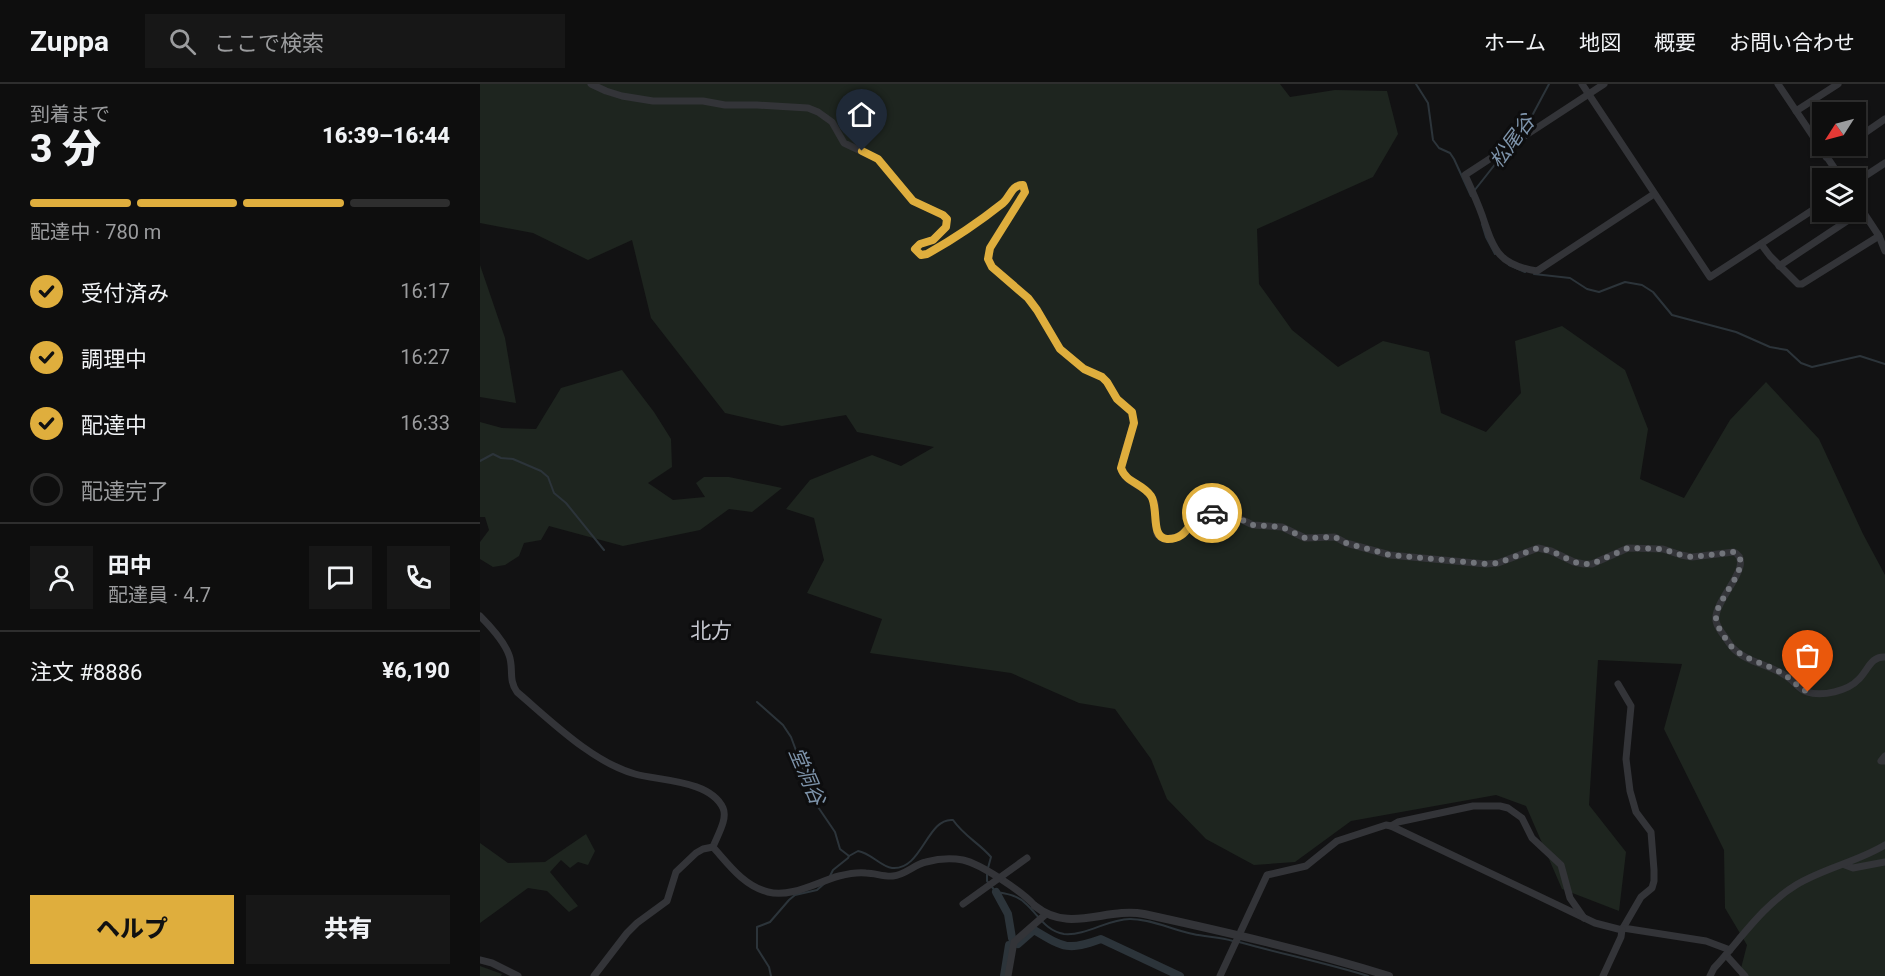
<!DOCTYPE html>
<html lang="ja">
<meta charset="utf-8">
<style>
body{margin:0;font-family:Roboto,"Noto Sans JP",sans-serif;background:#171717;color:#f1f3f6;height:100vh;display:flex;flex-direction:column;font-size:22px;white-space:nowrap}
*{box-sizing:border-box;margin:0}
p{font-size:20px;color:#9b9c9e}
.icon{flex:none;width:33px;height:33px;fill:none;stroke:currentColor;stroke-width:2;stroke-linecap:round;stroke-linejoin:round}
.map{position:relative;flex:1;overflow:hidden}
.panel{display:flex;flex-direction:column;background:#0e0e0e;width:480px}
.panel>*{flex:none}
.needle{width:39px;rotate:234deg}
.buttons{position:absolute;left:1332px;top:18px;display:grid;gap:12px}
.buttons a{display:grid;place-items:center;width:54px;height:54px;border-radius:0px;background:#0e0e0e;box-shadow:0 2px 4px #0004,0 0 0 2px #2e2e2e;font-size:30px}
.pin{position:absolute;display:grid;place-items:center;width:51px;height:51px;color:#fff;margin:-62px -26px;border-radius:50% 50% 50% 0;rotate:-45deg;box-shadow:0 0 6px #0007}
.pin .icon{rotate:45deg}
.courier{position:absolute;display:grid;place-items:center;width:60px;height:60px;margin:-30px;border:4px solid #dfae3d;border-radius:50%;background:#fff;color:#222;box-shadow:0 2px 8px #0007}
.summary em{font-style:normal;font-weight:800}
.summary div{display:flex;flex-direction:column-reverse}
.summary{display:flex;align-items:center;justify-content:space-between;height:102px;padding:0 30px}
h1{font-size:39px;font-weight:800;line-height:45px}
.bar{display:grid;grid-template-columns:repeat(4,1fr);gap:9px 6px;align-content:center;height:72px;padding:0 30px}
.bar i{height:8px;border-radius:4px;background:#2e2e2e}
.bar .current{background:#dfae3d}
.bar p{grid-column:span 4}
.line{display:flex;align-items:center;gap:15px;padding:0 30px;border-top:2px solid #2e2e2e}
.line div{flex:1}
.round{display:grid;place-items:center;flex:none;width:63px;height:63px;border-radius:0px;background:#171717}
ol{padding:0 30px;list-style:none}
li{display:flex;align-items:center;gap:18px;height:66px}
li p{margin-inline-start:auto}
li .icon{padding:6px;border-radius:50%;background:#dfae3d;color:#111;stroke-width:4}
li:last-child{color:#9b9c9e}
li i{width:33px;height:33px;border:3px solid #2e2e2e;border-radius:50%}
.primary-button{display:flex;gap:12px;margin-top:auto;padding:12px 30px}
.primary-button a{flex:1;height:69px;border-radius:0px;background:#dfae3d;color:#111;font-size:24px;font-weight:800;line-height:69px;text-align:center}
.primary-button a+a{background:#171717;color:#f1f3f6}
header{display:flex;align-items:center;gap:36px;box-sizing:border-box;height:84px;padding:0 30px;background:#0e0e0e;border-bottom:2px solid #2e2e2e}
header strong{font-size:28px}
nav{display:flex;gap:33px;margin-inline-start:auto;font-size:21px}
.search{width:420px;height:54px;background:#171717;display:flex;align-items:center;gap:15px;box-sizing:border-box;padding:0 21px;border-radius:0px;color:#9b9c9e;font-size:22px}
main{display:flex;flex:1;min-height:0}
.map>svg:first-child{display:block}
.green{fill:#1e251f}
.lines{fill:none;stroke-linecap:round;stroke-linejoin:round}
.stream{stroke:#2c343a;stroke-width:2}
.canal{stroke:#2c343a;stroke-width:8}
.minor{stroke:#333438;stroke-width:7}
.tertiary{stroke:#333438;stroke-width:8}
.minor-bridge{stroke:#333438;stroke-width:7}
.done{stroke:#71747a;stroke-width:6;stroke-dasharray:0 10.8}
.route{stroke:#dfae3d;stroke-width:8}
.labels{text-anchor:middle;stroke-width:6;stroke-linejoin:round;paint-order:stroke}
.water-label{font-size:20px;font-style:italic;fill:#7e94ab;stroke:#0d0d0e}
.quarter-label{font-size:21px;fill:#c5c7cf;stroke:#0d0d0e}
</style>
<header>
<strong>Zuppa</strong>
<div class="search"><svg class="icon" aria-label="search" viewBox="0 0 24 24"><circle cx="10" cy="10" r="6"/><path d="M15 15l6 6"/></svg>ここで検索</div>
<nav><a>ホーム</a><a>地図</a><a>概要</a><a>お問い合わせ</a></nav>
</header>
<main>
<section class="panel">
<div class="summary"><div><h1>3 分</h1><p>到着まで</p></div><em>16:39–16:44</em></div>
<div class="bar"><i class="current"></i><i class="current"></i><i class="current"></i><i></i><p>配達中 · 780 m</p></div>
<ol>
<li><svg class="icon" aria-label="check" viewBox="0 0 24 24"><path d="M5 12l5 5 9-10"/></svg>受付済み<p>16:17</p></li>
<li><svg class="icon" aria-label="check" viewBox="0 0 24 24"><path d="M5 12l5 5 9-10"/></svg>調理中<p>16:27</p></li>
<li><svg class="icon" aria-label="check" viewBox="0 0 24 24"><path d="M5 12l5 5 9-10"/></svg>配達中<p>16:33</p></li>
<li><i></i>配達完了</li>
</ol>
<div class="line" style="height:108px"><a class="round"><svg class="icon" aria-label="person" viewBox="0 0 24 24"><circle cx="12" cy="8" r="4"/><path d="M4 21q1-7 8-7t8 7"/></svg></a><div><b>田中</b><p>配達員 · 4.7</p></div><a class="round"><svg class="icon" aria-label="chat" viewBox="0 0 24 24"><path d="M4 5h16v11H9l-5 4z"/></svg></a><a class="round"><svg class="icon" aria-label="phone" viewBox="0 0 24 24"><path d="M5 4h4l2 5-3 2q2 4 5 5l2-3 5 2v4C11 20 4 13 5 4z"/></svg></a></div>
<div class="line" style="height:78px"><div>注文 #8886</div><b>¥6,190</b></div>
<div class="primary-button"><a>ヘルプ</a><a>共有</a></div>
</section>
<div class="map">
<svg width="1405" height="892" viewBox="0 0 1405 892">
<rect width="100%" height="100%" fill="#121213"/>
<g class="green">
<polygon points="0,0 800,0 810,13 855,6 907,7 918,50 893,93 777,145 779,200 812,246 858,283 903,257 949,268 961,329 1006,348 1041,309 1035,257 1082,242 1145,286 1168,345 1160,395 1204,414 1250,336 1286,298 1339,355 1383,450 1405,491 1405,892 1259,892 1267,861 1245,824 1244,766 1184,645 1202,580 1118,576 1109,721 1146,768 1139,827 1082,805 1046,722 1016,711 871,737 815,778 774,781 726,755 687,715 671,675 635,625 599,619 531,589 390,569 402,535 327,509 344,476 334,434 306,425 330,396 392,371 421,382 454,363 377,348 366,331 302,342 245,329 171,234 152,156 108,176 53,149 0,139"/>
<polygon points="0,181 25,254 36,319 0,313"/>
<polygon points="142,286 174,328 191,355 192,383 168,399 193,416 225,413 216,399 224,393 249,393 302,404 272,428 249,425 220,446 143,462 69,442 61,456 44,459 39,472 25,481 13,483 0,475 0,458 9,446 5,433 0,433 0,338 22,344 56,345 81,304"/>
<polygon points="106,750 115,767 108,781 98,778 90,784 81,776 70,788 98,822 89,828 67,807 48,804 0,839 0,759 28,779 65,778"/>
<polygon points="0,882 22,890 21,892 0,892"/>
</g>
<g class="lines">
<g class="stream">
<polyline points="936,0 948,19 953,56 959,64 970,69 974,75 991,112"/>
<polyline points="1034,55 1053,30 1069,0"/>
<polyline points="994,107 1024,69"/>
<polyline points="1002,140 1006,153 1015,170"/>
<polyline points="1029,181 1045,188"/>
<polyline points="1054,190 1090,194 1107,205 1119,208 1145,198 1162,201 1173,208 1192,231 1256,248 1290,263 1307,266 1321,279 1332,283 1380,272 1405,280"/>
<polyline points="0,377 13,370 21,374 33,375 61,387 68,393 74,409 86,419 124,466"/>
<polyline points="277,618 303,641 311,653 336,720 355,748 360,765 369,772"/>
<path d="M507,789v8l9,11c11,2 21,3 29,11 13,11 20,28 39,31 23,2 43,-15 66,-15 22,0 42,11 63,15 13,3 27,3 40,7"/>
<path d="M349,794l4,-8 15,-12 1,-2 9,-5c13,2 23,16 34,17 30,3 35,-51 61,-48 11,16 26,23 38,37l-3,11"/>
<path d="M759,858c43,12 87,21 129,34"/>
<polyline points="291,892 289,883 277,864 277,843 290,838 309,816 315,811 337,806 345,799"/>
</g>
<g class="canal">
<polyline points="516,808 528,830 532,854"/>
<path d="M538,860l16,-14c30,18 34,21 67,9l79,37"/>
<polyline points="524,892 529,861"/>
</g>
<g class="minor">
<path d="M111,0l15,7 16,5 31,5h50l22,4h32l51,3 10,4 14,10 12,21 34,16 35,42 30,14 4,4 -1,8 -13,13 -13,4 -5,5 6,6 6,-1c27,-15 52,-32 76,-51 8,-7 8,-18 20,-18l2,7 -35,56 -1,11 3,8 36,31 9,12 23,39 24,20 18,8 5,5 10,17 15,13 2,11 -9,28 -4,17 1,4 7,8 16,10 6,6 4,7 1,23 1,8 3,3 4,2 13,-2 12,-8 5,-10 7,-5 11,-1 24,4 17,8 29,2 23,11 30,-1 11,6 44,12 96,9 12,-1 40,-15 13,3 23,11 10,2h8l36,-16 35,1 18,6 11,2 42,-5c23,12 -22,49 -18,69 1,5 5,11 9,16 2,3 5,8 8,11 14,15 40,17 56,30 6,5 11,12 18,14 15,5 41,-1 52,-13 9,-9 12,-23 26,-22"/>
<polyline points="1102,0 1230,193 1342,120"/>
<path d="M1124,0l-139,91c6,13 12,26 17,40 12,35 16,50 55,56l117,-77"/>
<polyline points="1298,0 1361,94"/>
<polyline points="1316,27 1358,0"/>
<polyline points="1376,55 1405,35"/>
<polyline points="1346,73 1366,62"/>
<polyline points="1376,98 1405,79"/>
<polyline points="1399,152 1405,167"/>
<polyline points="1281,160 1290,172 1318,200 1322,200 1399,152 1376,117"/>
<polyline points="1299,182 1382,127"/>
<path d="M0,532c11,11 24,25 29,39 5,13 -1,25 8,37 33,28 75,70 118,82 25,7 75,6 88,34 5,11 -6,28 -10,39"/>
<polyline points="1138,600 1151,622 1146,675 1150,707 1156,728 1171,748 1174,786 1174,797 1172,804 1161,813 1143,844"/>
<polyline points="1405,672 1401,677 1405,677"/>
<polyline points="911,742 1115,839 1142,846 1143,844 1226,857 1250,866"/>
<path d="M233,763c16,18 31,39 55,45 23,6 49,-10 71,-16 8,-2 18,-4 27,-3 9,0 18,4 27,3 12,-1 22,-12 33,-14 11,-3 26,-4 37,-2 18,4 60,32 72,46"/>
<polyline points="1365,781 1373,784 1405,778"/>
<polyline points="1246,871 1265,892"/>
<polyline points="0,876 12,879 38,892"/>
<polyline points="114,892 147,849 157,839 187,817 196,788 216,769 223,765 233,763"/>
<polyline points="528,892 534,858 566,830"/>
<polyline points="740,892 787,791 826,782 857,757 906,741 911,742 918,738 993,722 1020,722 1028,724 1042,734 1052,754 1081,781 1090,814 1104,834"/>
<polyline points="1123,892 1141,853 1142,846"/>
<path d="M1230,892l4,-8c26,-28 49,-63 82,-83 28,-17 61,-23 89,-40"/>
</g>
<path class="tertiary" d="M555,822c35,28 70,1 109,8 82,18 165,37 245,62"/>
<polyline class="minor-bridge" points="483,820 547,774"/>
</g>
<g class="lines">
<path class="done" d="M732,429l24,4 17,8 29,2 23,11 30,-1 11,6 44,12 96,9 12,-1 40,-15 13,3 23,11 10,2h8l36,-16 35,1 18,6 11,2 42,-5c22,12 -19,47 -18,66 0,6 4,12 7,17 4,5 7,11 12,15 14,11 35,15 50,25 8,6 14,13 23,17"/>
<path class="route" d="M382,67l16,8 35,42 30,14 4,4 -1,8 -13,13 -13,4 -5,5 6,6 6,-1c27,-15 52,-32 76,-51 8,-7 8,-18 20,-18l2,7 -35,56 -2,11 4,8 36,31 9,12 23,39 24,20 18,8 5,5 10,17 15,13 2,11 -13,45c5,15 21,15 30,28 8,12 -1,42 16,43 25,1 20,-26 45,-26"/>
</g>
<g class="labels">
<g class="water-label">
<text transform="translate(1032 57) rotate(-53)" y="7">松尾谷</text>
<text transform="translate(327 692) rotate(67)" y="7">堂洞谷</text>
</g>
<g class="quarter-label">
<text x="231" y="554">北方</text>
</g>
</g>
</svg>
<div class="buttons">
<a><svg class="needle" viewBox="-14 -14 28 28"><path d="M0-13l5 13h-10z" fill="#e53935"/><path d="M0 13l5-13h-10z" fill="#9b9c9e"/></svg></a>
<a><svg class="icon" aria-label="layers" viewBox="0 0 24 24"><path d="M12 4l9 5-9 5-9-5zM3 14l9 5 9-5"/></svg></a>
</div>
<div class="pin" style="left:1328px;top:608px;background:#ea580c"><svg class="icon" aria-label="bag" viewBox="0 0 24 24"><path d="M5 8h14l-1 12H6zM9 8a3 3 0 0 1 6 0"/></svg></div>
<div class="pin" style="left:382px;top:67px;background:#1f2937"><svg class="icon" aria-label="home" viewBox="0 0 24 24"><path d="M3 11l9-7 9 7M6 9v11h12V9"/></svg></div>
<div class="courier" style="left:732px;top:429px"><svg class="icon" aria-label="car" viewBox="0 0 24 24"><path d="M5 17H2v-5l4-1 3-4h7l3 4 3 1v5h-3M9 17h6M6 11h13"/><circle cx="7" cy="17" r="2"/><circle cx="17" cy="17" r="2"/></svg></div>
</div>
</main>
